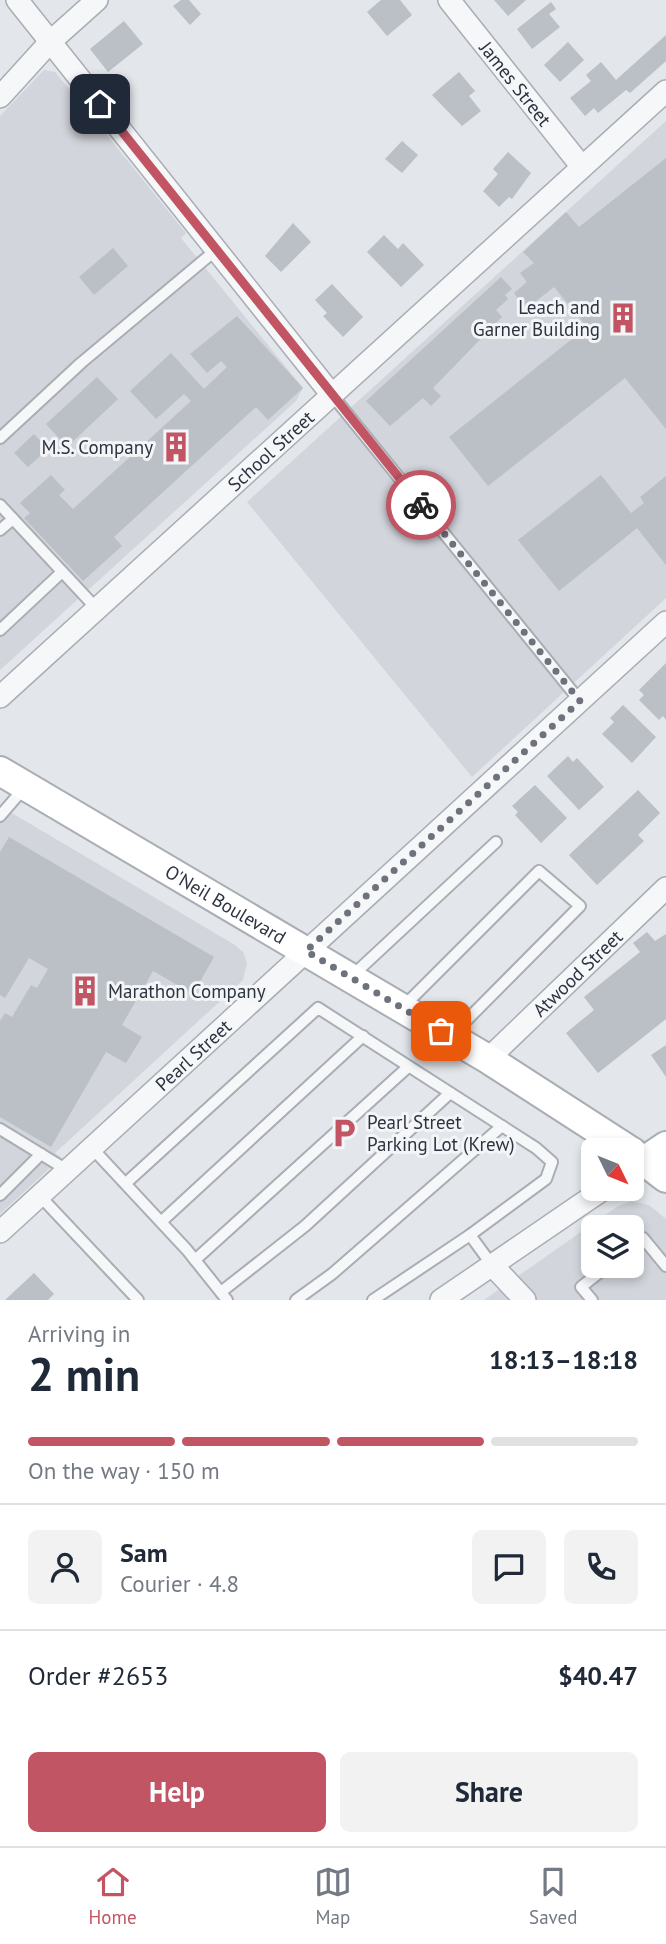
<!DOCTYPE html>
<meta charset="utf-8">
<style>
body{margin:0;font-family:"PT Sans",sans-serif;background:#f2f2f3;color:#1f2937;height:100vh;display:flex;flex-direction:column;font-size:26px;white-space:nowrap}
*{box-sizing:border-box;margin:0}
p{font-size:23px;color:#747a83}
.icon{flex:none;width:38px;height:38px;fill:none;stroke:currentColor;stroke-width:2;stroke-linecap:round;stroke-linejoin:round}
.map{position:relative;height:1300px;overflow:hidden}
.panel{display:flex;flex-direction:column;background:#fff;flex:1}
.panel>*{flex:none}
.needle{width:46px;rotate:133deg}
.controls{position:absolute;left:581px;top:1138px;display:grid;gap:14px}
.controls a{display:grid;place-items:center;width:63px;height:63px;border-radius:10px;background:#fff;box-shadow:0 4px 10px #0003;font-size:35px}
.pin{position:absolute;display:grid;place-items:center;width:60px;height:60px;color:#fff;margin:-30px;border-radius:14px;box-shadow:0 4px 10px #0006}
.courier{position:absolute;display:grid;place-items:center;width:70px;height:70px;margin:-35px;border:5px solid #c25564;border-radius:50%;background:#fff;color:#222;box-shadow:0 2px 9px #0007}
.head em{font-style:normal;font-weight:700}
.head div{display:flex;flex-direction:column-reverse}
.head{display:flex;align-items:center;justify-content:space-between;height:119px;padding:0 28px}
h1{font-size:46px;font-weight:700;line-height:52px}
.bar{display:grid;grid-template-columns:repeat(4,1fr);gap:10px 7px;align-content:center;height:84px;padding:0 28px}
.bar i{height:9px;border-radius:5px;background:#e0e1e3}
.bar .selected{background:#c25564}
.bar p{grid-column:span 4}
.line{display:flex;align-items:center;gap:18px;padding:0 28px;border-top:2px solid #e0e1e3}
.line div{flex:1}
.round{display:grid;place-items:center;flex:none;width:74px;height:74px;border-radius:10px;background:#f2f2f3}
.cta{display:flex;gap:14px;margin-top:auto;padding:14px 28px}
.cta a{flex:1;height:80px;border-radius:10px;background:#c25564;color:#fff;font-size:28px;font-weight:700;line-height:80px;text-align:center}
.cta a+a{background:#f2f2f3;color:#1f2937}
.menu{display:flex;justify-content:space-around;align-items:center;height:98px;border-top:2px solid #e0e1e3;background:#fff;font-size:19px;color:#747a83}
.menu a{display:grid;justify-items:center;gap:4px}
.menu .selected{color:#c25564}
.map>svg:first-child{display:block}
.built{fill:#d2d5dc;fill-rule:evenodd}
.building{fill:#bbbfc6}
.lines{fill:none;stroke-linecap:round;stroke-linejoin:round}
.lane-casing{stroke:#a9adb4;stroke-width:14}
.street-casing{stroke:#a9adb4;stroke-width:24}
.secondary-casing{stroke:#a9adb4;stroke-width:32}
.lane{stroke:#f6f7f9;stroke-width:10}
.street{stroke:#f6f7f9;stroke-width:21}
.secondary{stroke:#fff;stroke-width:28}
.done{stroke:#6d727c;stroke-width:7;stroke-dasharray:0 12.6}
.route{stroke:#c25564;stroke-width:9}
.labels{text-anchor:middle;stroke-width:6;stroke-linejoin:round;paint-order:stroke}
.street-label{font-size:19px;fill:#2d3441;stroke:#f3f5f7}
.poi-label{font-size:19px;fill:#2d3441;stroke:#f3f5f7;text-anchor:end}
</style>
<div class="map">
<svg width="666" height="1300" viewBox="0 0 666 1300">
<rect width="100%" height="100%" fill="#e3e6ea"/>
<g class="built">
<polygon points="44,70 55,72 89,113 186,233 181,238 303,388 296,401 0,670 0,116"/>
<polygon points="666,121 666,598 472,777 247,502"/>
<polygon points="0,806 235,945 243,952 247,963 243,980 55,1153 61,1158 0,1214"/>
<path d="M632,1201l17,4 17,14v81h-182l134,-94zM593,1227h39v38h-39z"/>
</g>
<g class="building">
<polygon points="181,0 189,0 201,14 190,25 173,6"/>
<polygon points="381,0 400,0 412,15 387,36 367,12"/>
<polygon points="494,0 526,0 508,16"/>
<polygon points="551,2 556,9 549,14 560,27 532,49 517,29"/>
<polygon points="124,21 143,44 108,72 90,49"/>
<polygon points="666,35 666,61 630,93 626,90 598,113 594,108 585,116 570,98 591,81 586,75 601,62 616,80"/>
<polygon points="568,42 584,60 560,82 544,65"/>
<polygon points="459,72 475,91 469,96 481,111 462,126 432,95"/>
<polygon points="402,141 418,155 402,173 385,159"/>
<polygon points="508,152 531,173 512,199 509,197 499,207 483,191 498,174 493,169"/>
<polygon points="666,158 666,429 625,378 488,486 449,437 587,327 554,287 526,309 514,293 527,282 520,273 534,263 523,252 566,212 579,227"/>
<polygon points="293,223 311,242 281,272 265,256"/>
<polygon points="384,235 398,249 403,243 424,265 401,287 367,252"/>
<polygon points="113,248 128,266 94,295 79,277"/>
<polygon points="501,277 512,289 505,295 508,299 496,310 502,317 433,388 441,396 431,406 423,398 390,426 366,401"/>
<polygon points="332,284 363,317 343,337 323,316 327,313 315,300"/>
<polygon points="237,316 303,388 268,420 256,407 114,537 122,546 83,581 24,518 30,513 20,503 51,475 65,490 59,495 73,509 191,401 184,394 156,419 130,391 171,353 204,389 227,367 221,361 207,373 190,354"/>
<polygon points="97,377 118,399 67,447 46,424"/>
<polygon points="34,434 48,449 28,467 14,453"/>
<polygon points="601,475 631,513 644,503 640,497 666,476 666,565 637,528 559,591 518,540"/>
<polygon points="666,663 666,720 663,716 659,720 639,700 644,695 639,690"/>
<polygon points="623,705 656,737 632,763 602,734 614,722 610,718"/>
<polygon points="568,756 573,762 577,758 604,787 579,810 547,776"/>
<polygon points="535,785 567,818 541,843 515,815 518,812 512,806"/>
<polygon points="638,790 660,813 638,835 644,841 597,885 569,855"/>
<polygon points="9,837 214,957 193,994 153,971 122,1025 142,1037 126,1063 106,1052 51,1147 0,1117 0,1021 5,1013 12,1017 31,985 37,988 48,969 29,958 5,998 0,995 0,852"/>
<polygon points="647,932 655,941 666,934 666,1019 598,1073 566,1033 594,1010 584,997 640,952 633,943"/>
<polygon points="666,1045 666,1077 651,1055"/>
<polygon points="34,1273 54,1294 48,1300 5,1300"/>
</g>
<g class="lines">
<g class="lane-casing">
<g id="lane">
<polyline points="332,395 580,701"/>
<polyline points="0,438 81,363 216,250"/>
<polyline points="0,505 97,609"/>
<polyline points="0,530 13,519"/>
<polyline points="0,630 62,572"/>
<polyline points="0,816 25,787"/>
<polyline points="352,976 496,842"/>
<polyline points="402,1008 539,871 580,906 452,1035"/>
<polyline points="0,1129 67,1170"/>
<polyline points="91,1147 187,1250 227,1300"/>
<polyline points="126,1183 318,1008 536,1148 552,1162 546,1179 470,1235 492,1265"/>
<polyline points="0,1195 41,1154"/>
<polyline points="39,1195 138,1300"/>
<polyline points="162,1221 363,1036"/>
<polyline points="632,1246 643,1238 666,1266"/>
<polyline points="195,1260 408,1067"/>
<polyline points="221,1292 305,1226 450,1093"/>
<polyline points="296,1300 332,1274 502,1126"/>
<polyline points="373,1300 470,1235"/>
<polyline points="592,1300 581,1287 609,1265"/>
</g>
</g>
<g class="street-casing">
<g id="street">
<polyline points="17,0 332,395"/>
<path id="s1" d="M449,0l133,167"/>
<polyline points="0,97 50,42 97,0"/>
<path id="s2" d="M0,697l666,-606"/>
<path id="s3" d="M488,1059l178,-171"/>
<path id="s4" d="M0,1232l666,-610"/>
<polyline points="492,1265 525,1300"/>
<polyline points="441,1300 605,1188"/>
</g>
</g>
<g class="secondary-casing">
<g id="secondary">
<path id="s5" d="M0,771l488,288 141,91"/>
<polyline points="632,1152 666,1178"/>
<polyline points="644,1161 666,1146"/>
</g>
</g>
<use href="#lane" class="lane"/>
<use href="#street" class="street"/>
<use href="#secondary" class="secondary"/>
</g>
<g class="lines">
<polyline class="done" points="421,505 580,701 306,951 441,1031"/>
<polyline class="route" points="100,104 421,505"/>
</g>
<defs>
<g id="building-bare" transform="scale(2.415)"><path d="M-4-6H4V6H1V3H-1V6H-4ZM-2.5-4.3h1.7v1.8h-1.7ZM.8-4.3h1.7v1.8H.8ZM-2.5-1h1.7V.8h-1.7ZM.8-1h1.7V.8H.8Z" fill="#c25564" stroke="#f3f5f7" stroke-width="2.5" paint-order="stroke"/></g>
<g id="parking-bare" transform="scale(2.415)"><path d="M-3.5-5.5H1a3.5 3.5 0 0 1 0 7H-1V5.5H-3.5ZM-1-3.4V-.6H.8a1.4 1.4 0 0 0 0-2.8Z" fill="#c25564" stroke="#f3f5f7" stroke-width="2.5" paint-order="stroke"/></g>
</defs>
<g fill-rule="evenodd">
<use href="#building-bare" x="623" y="318"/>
<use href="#building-bare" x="176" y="447"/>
<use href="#building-bare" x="85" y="991"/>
<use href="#parking-bare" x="344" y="1133"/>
</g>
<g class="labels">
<g class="street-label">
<text dy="7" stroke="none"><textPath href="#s1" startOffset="107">James Street</textPath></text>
<text dy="7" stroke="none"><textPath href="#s2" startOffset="366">School Street</textPath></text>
<text dy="7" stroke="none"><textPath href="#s5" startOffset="262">O'Neil Boulevard</textPath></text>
<text dy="7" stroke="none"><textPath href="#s3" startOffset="124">Atwood Street</textPath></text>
<text dy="7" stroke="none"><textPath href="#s4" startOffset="262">Pearl Street</textPath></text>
</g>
<g class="poi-label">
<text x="600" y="314">Leach and<tspan x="600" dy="22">Garner Building</tspan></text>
<text x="153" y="454">M.S. Company</text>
<text x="108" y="998" text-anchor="start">Marathon Company</text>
<text x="367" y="1129" text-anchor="start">Pearl Street<tspan x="367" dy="22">Parking Lot (Krew)</tspan></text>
</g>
</g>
</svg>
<div class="controls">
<a><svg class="needle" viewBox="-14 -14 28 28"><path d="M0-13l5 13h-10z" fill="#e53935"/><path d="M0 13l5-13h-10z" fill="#747a83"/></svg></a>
<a><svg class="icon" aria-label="layers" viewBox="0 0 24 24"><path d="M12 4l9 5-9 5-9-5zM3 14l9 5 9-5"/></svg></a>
</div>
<div class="pin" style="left:441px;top:1031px;background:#ea580c"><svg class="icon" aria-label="bag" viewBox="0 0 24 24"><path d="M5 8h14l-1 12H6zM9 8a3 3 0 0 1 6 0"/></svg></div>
<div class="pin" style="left:100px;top:104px;background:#1f2937"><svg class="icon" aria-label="home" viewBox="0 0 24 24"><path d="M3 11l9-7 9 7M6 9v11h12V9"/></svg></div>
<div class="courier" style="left:421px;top:505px"><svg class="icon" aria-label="bike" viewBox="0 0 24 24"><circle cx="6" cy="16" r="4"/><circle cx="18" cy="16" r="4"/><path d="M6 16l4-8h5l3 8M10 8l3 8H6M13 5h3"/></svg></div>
</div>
<section class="panel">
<div class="head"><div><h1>2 min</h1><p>Arriving in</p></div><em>18:13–18:18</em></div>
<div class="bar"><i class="selected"></i><i class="selected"></i><i class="selected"></i><i></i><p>On the way · 150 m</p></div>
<div class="line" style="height:126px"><a class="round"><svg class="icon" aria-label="person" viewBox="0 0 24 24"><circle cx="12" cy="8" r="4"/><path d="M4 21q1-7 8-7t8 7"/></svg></a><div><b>Sam</b><p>Courier · 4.8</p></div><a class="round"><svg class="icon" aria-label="chat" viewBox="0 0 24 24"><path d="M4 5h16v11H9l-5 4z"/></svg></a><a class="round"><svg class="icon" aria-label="phone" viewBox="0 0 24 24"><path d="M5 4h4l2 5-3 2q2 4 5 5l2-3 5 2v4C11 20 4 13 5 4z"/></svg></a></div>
<div class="line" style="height:91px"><div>Order #2653</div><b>$40.47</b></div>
<div class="cta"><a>Help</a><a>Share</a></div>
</section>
<nav class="menu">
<a class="selected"><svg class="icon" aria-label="home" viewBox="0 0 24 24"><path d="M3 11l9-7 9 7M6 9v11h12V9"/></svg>Home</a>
<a><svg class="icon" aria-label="map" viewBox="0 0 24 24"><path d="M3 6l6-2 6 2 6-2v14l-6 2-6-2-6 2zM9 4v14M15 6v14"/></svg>Map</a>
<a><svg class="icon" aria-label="saved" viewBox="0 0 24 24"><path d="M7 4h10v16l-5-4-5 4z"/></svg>Saved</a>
</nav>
